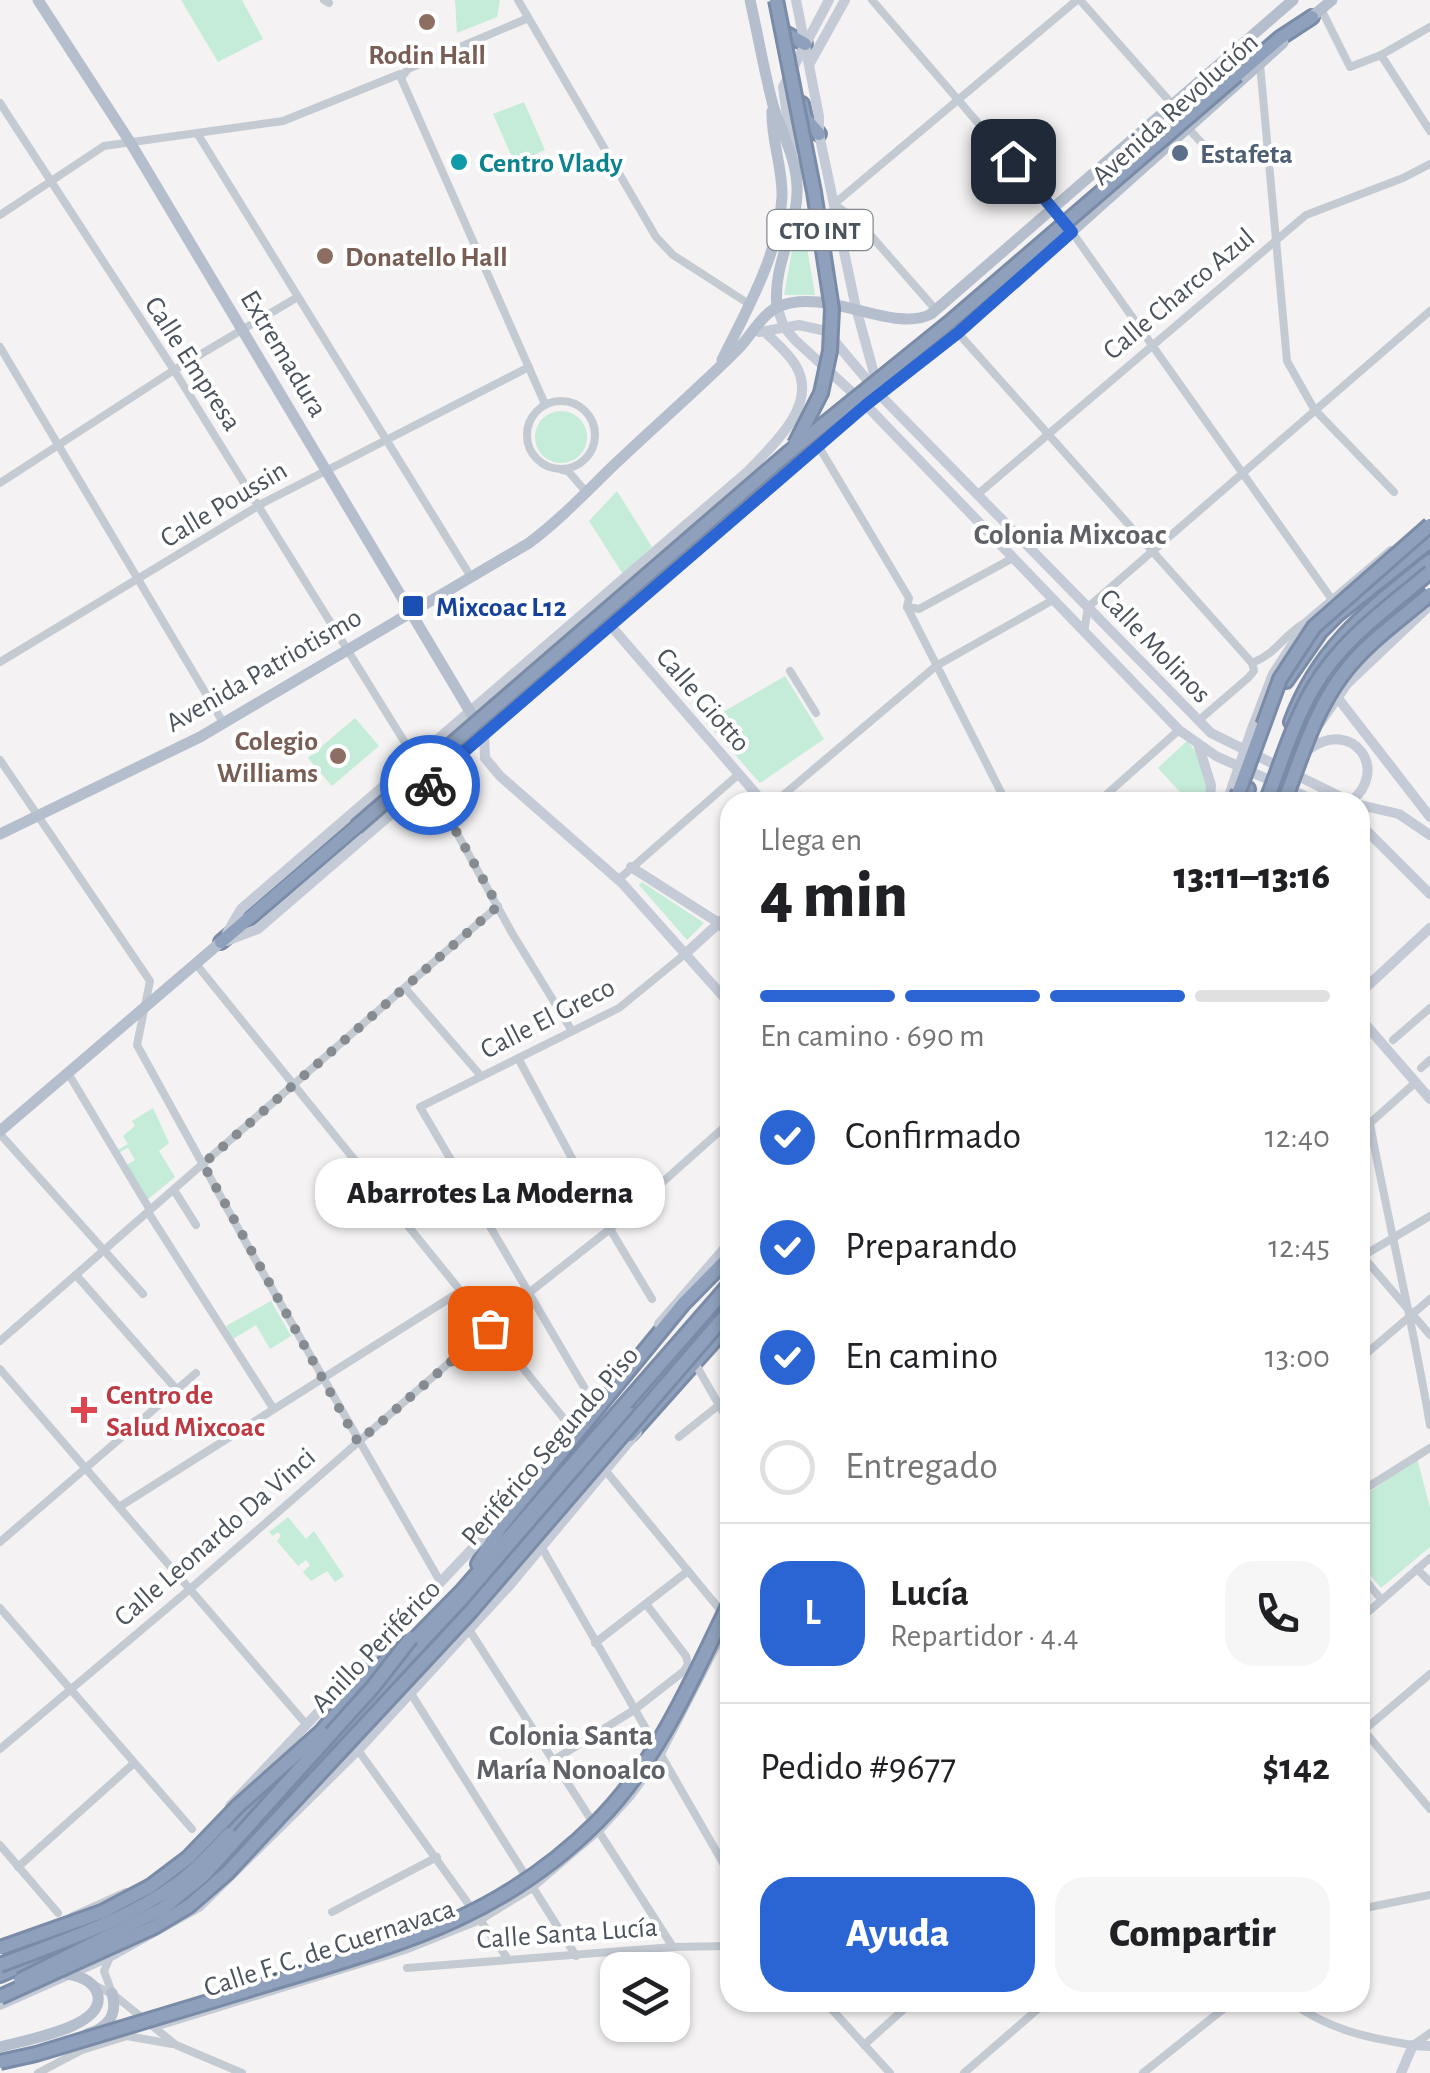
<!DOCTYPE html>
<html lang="es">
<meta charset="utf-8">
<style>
body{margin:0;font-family:"Alegreya Sans",sans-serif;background:#f6f6f6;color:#202124;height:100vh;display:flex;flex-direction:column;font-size:38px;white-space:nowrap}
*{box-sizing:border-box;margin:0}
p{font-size:32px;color:#757577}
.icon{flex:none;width:55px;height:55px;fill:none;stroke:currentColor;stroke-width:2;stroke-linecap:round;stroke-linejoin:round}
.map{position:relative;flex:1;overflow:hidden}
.drawer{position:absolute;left:720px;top:792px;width:650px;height:1220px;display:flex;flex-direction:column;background:#fff;border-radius:30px;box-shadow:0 2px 8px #0004}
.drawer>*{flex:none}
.fabs{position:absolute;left:600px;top:1952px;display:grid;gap:20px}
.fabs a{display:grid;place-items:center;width:90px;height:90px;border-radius:20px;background:#fff;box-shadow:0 2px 8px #0004;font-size:50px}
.pin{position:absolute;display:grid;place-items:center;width:85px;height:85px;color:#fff;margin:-42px;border-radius:20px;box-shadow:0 5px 15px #0006}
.courier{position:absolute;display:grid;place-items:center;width:100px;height:100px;margin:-50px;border:8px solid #2b65d4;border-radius:50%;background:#fff;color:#222;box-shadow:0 2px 12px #0007}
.bubble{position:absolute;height:70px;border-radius:30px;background:#fff;box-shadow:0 2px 8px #0004;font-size:32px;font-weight:800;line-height:70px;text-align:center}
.overview em{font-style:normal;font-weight:800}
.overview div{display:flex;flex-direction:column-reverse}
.overview{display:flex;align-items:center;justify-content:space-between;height:170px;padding:0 40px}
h1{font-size:65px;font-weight:800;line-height:75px}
.bar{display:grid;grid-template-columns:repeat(4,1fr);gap:15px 10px;align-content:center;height:120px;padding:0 40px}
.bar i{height:12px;border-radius:8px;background:#e0e0e0}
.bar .selected{background:#2b65d4}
.bar p{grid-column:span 4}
.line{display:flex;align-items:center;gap:25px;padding:0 40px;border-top:2px solid #e0e0e0}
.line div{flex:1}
.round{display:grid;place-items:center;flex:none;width:105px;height:105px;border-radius:30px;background:#f6f6f6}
ol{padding:0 40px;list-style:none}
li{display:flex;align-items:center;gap:30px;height:110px}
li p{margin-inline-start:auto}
li .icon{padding:10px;border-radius:50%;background:#2b65d4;color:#fff;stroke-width:4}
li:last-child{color:#757577}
li i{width:55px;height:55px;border:5px solid #e0e0e0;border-radius:50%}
.action{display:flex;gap:20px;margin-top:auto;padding:20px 40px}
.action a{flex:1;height:115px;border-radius:30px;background:#2b65d4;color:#fff;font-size:40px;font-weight:800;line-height:115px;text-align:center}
.action a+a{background:#f6f6f6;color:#202124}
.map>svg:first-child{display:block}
.green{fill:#c5ecd8}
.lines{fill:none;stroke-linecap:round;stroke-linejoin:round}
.highway-casing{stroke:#7a8ba7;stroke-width:18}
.street{stroke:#c4cad2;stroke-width:8}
.secondary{stroke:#c4cbd6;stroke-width:10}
.primary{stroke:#b4becd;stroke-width:11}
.highway{stroke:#8ea0bb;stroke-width:12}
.highway-bridge-casing{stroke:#7a8ba7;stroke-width:18;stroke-linecap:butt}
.secondary-bridge{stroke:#c4cbd6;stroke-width:10}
.highway-bridge{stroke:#8ea0bb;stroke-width:12}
.done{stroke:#868b91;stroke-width:10;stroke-dasharray:0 18}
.route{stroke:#2b65d4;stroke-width:12}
.education-dot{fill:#8d6e63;stroke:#fff;stroke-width:4}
.service-dot{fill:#5c6f8a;stroke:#fff;stroke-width:4}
.culture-dot{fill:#0f9aa8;stroke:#fff;stroke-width:4}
.transit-dot{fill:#1a4fb4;stroke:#fff;stroke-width:4}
.health-dot{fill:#e0444e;stroke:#fff;stroke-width:4}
.labels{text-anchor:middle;stroke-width:8;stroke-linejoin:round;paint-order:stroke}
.shield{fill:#fff;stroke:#81878e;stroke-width:2.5}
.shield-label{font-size:25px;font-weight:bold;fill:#4b535d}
.education-label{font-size:28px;font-weight:bold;fill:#785e54;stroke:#fff}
.street-label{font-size:28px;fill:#4b535d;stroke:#fff}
.service-label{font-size:28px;font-weight:bold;fill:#4e5e75;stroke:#fff;text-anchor:start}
.culture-label{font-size:28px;font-weight:bold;fill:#0d838f;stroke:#fff;text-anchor:start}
.transit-label{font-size:28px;font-weight:bold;fill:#164399;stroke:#fff;text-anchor:start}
.health-label{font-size:28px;font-weight:bold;fill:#be3a42;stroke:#fff;text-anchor:start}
.neighbourhood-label{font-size:30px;font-weight:bold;fill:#5f6166;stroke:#fff}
</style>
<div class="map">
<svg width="1430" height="2073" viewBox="0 0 1430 2073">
<rect width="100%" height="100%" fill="#f4f2f2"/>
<g class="green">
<polygon points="181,0 242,0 263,39 218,62"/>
<polygon points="455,0 500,0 497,17 457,33"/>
<polygon points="524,102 545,150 515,164 493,114"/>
<polygon points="800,206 815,295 784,295"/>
<circle cx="561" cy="437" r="26"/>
<polygon points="617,491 652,547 623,574 589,521"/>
<polygon points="785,676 824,739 760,783 706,722"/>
<polygon points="355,718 379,746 332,786 308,758"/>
<path d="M1187,741c16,17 21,39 20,61h-18l-31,-34z"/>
<polygon points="642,882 704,923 687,940 639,885"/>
<polygon points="153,1108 169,1143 159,1151 175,1177 146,1201 125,1166 135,1160 128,1148 118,1153 116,1151 128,1144 123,1136 135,1126 132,1121"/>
<polygon points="271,1301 291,1336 270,1349 256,1325 233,1339 226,1326"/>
<polygon points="1417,1458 1430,1508 1430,1547 1381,1588 1360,1563 1360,1499"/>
<polygon points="288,1517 306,1539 314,1531 344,1576 335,1582 327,1571 311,1581 303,1572 310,1565 306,1560 298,1566 277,1541 281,1536 278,1532 273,1536 269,1532"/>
</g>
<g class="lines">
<g class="highway-casing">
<g id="highway">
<polyline points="787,34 805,44"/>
<polyline points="1237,75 1280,38 1312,17"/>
<polyline points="802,104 805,118 819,134"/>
<polyline points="1286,681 1320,632 1338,614 1430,541"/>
<path d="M1291,722c28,-76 78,-112 139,-161"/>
<polyline points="1243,802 1248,789"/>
<polyline points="221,942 356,827"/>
<polyline points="630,1435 730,1323"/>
<polyline points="478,1564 501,1526 683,1304 730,1256"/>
<polyline points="406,1648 463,1590 730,1284"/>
<polyline points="321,1732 365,1680 396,1651"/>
<polyline points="221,1837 291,1766"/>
<polyline points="207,1878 227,1861 632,1414"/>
<polyline points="0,1975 57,1950"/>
</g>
</g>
<g class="street">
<polyline points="324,0 329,3"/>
<polyline points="518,0 656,237 673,255 749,304"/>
<polyline points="872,0 1072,232 1333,601"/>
<polyline points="1080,0 1172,104"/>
<polyline points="1321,9 1350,67 1381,55 1430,27"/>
<polyline points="1381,55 1430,131"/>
<polyline points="1260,64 1287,361 1314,409 1394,492"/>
<polyline points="401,78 545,404"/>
<polyline points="0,103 174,370 417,762"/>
<polyline points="1188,128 1219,162"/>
<polyline points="197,133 471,577"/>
<polyline points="0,215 104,146 283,121 400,74 401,78 408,69 526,19"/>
<polyline points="936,310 859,222 834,204 1077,0"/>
<polyline points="958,333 1252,663"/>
<polyline points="0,347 224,724"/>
<circle cx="561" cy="435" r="34"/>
<polyline points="819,447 909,598 907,607 1006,802"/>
<polyline points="562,470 568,471 587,493"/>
<polyline points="0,483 174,370 296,298"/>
<polyline points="978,494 1306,215 1403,178 1430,164"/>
<polyline points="907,607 919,609 1013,558"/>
<polyline points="1084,632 1088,607 1430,311"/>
<polyline points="0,662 263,503 529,367"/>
<path d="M1252,663c25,-10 30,-26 51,-39"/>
<polyline points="790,671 816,713"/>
<polyline points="1198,721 1248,678 1254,671 1252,663"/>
<polyline points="0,760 150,981 137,1045 255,1259 441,1583"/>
<polyline points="427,779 512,933 572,1031"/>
<polyline points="775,802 936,666 1053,600"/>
<polyline points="1098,802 1179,730"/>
<polyline points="619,879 739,774"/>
<polyline points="196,964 565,1420"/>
<polyline points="405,988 481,1076"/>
<polyline points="1393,1040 1430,1008"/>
<polyline points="518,1058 610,1229 652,1299"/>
<polyline points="1421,1068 1430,1060"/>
<polyline points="68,1073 150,1210"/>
<path d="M1370,1124c19,101 43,200 60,301"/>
<polyline points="1360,1132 1416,1082"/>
<polyline points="0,1134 143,1294"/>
<polyline points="174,1190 196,1225"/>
<polyline points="148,1212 273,1408"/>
<polyline points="1360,1253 1430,1335"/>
<polyline points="1361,1257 1430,1216"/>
<polyline points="76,1275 177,1390"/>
<polyline points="0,1341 498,906"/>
<polyline points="1360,1359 1430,1299"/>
<polyline points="696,1365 730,1424"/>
<polyline points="0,1369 306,1724"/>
<polyline points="584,1387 420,1107 619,1008 685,954"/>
<polyline points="679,1437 719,1405"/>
<polyline points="605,1470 726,1617"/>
<polyline points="1360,1492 1430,1448"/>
<polyline points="119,1507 461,1291"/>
<polyline points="0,1542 196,1373"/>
<polyline points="542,1548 730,1875"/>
<polyline points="1417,1569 1430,1582"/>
<polyline points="1360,1574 1381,1599"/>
<polyline points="0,1608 192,1829"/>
<polyline points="1360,1619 1430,1558"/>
<polyline points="468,1628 673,1947"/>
<polyline points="595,1643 688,1571"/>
<polyline points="410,1692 576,1956"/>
<polyline points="1360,1726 1430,1809"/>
<polyline points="1363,1731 1430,1674"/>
<polyline points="0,1749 190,1589 530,1292 610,1229 730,1122"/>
<polyline points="358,1750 508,1959"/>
<polyline points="554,1760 634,1710 684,1671 688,1664 686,1656 646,1604"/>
<polyline points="0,1845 58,1913"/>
<polyline points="18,1867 133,1764"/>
<polyline points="1360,1909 1430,1895"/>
<polyline points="332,1912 437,1857"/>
<polyline points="110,1957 104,1971 112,1993"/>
<polyline points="407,1968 673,1947 730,1946"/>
<polyline points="96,1986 114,1995 176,2045 242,2073"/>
<polyline points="825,2002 890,2073"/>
<path d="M1291,2002c38,28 77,36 122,43l17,-12"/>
<polyline points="155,2027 405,1950 480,1920 532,1888 600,1830 631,1796 660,1756 730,1620"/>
<polyline points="864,2045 912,2002"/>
<polyline points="38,2073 82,2050 127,2036 172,2044"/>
<polyline points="964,2073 1046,2002"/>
<polyline points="1143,2073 1232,2002"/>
</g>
<g class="secondary">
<polyline points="796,0 819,116 819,134 856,308 878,388"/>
<polyline points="810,63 845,0"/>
<polyline points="792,152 783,87 829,0"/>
<polyline points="777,307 784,327 795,340 866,405 1179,730 1216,756 1318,802"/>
<polyline points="759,332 799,325 826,331 879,394 1211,733 1351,802"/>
<polyline points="611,626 763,802"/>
<polyline points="1337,697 1430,817"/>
<polyline points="1320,723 1347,684 1430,605"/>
<polyline points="1253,726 1273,674 1307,622 1391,551"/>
<polyline points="484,735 485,758 500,776 622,883 730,1004"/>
<polyline points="1199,747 1211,785 1210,802"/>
<path d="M1308,750c45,-34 83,21 42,52"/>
<polyline points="1227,802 1233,784"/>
<polyline points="1360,805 1399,814 1430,835"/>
<polyline points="1360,824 1430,894"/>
<polyline points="631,867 719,923 730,935"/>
<path d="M227,933l14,-24 506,-437c25,-26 72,-67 49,-106 -8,-14 -21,-24 -32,-35"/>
<polyline points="226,941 258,929 879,394"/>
<polyline points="685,954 730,913"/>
<polyline points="1360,993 1430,928"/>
<polyline points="1360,1018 1430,1099"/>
<polyline points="659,1324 730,1242"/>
<polyline points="230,1806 499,1520"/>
<polyline points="73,1917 126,1893"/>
<polyline points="0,2005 113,1955 199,1907 358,1750 509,1586 637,1432"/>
<polyline points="1401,2073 1413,2045 1430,2046"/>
</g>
<g class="primary">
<polyline points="38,0 130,142 484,735"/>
<path d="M750,0c8,35 14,71 23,105 8,27 23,52 24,81 2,41 -25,79 -20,121"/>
<polyline points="1308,20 1332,0"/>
<path d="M722,360c25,-51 57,-105 60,-163 1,-29 -11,-57 -10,-86"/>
<polyline points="879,394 958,333 1283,43"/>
<path d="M0,834l200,-97 329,-194c32,-24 57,-51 85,-78 41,-39 84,-76 124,-116 13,-13 24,-36 42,-43 46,-19 114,28 151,8l362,-314"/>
<polyline points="0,1131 221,942"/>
<path d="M87,2034c21,-6 31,-19 25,-41"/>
<path d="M0,2047c24,-7 103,-19 98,-51 -3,-15 -18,-20 -31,-22"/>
</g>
<use href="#highway" class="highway"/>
<g class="highway-bridge-casing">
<g id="highway-bridge">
<polyline points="776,0 814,192 832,309 830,351 821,393 795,444"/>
<polyline points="1235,802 1280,679 1314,627 1430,525"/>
<path d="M1266,802c15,-38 27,-80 48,-115 27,-47 75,-80 116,-115"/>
<path d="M1284,802c17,-43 30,-90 59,-128 23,-31 58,-55 87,-80"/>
<polyline points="356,827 787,454 949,323 1237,75"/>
<polyline points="0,1948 102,1912 151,1886 188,1858 238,1806 321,1732"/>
<path d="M0,1965c60,-23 126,-44 178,-82 19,-14 35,-32 51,-49"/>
<polyline points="20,1980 162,1909 204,1875 373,1687 411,1638"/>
<polyline points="0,1997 154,1927 189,1906 227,1873 471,1611 730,1310"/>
<path d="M0,2062l36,-8c78,-23 155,-47 232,-70 128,-39 231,-64 329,-162 61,-61 96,-144 133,-220"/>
</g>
</g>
<polyline class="secondary-bridge" points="1233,784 1253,726"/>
<use href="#highway-bridge" class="highway-bridge"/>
</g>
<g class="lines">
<polyline class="done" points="430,785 498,906 203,1164 358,1442 490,1328"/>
<polyline class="route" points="430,785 429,782 866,405 958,333 1072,232 1013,161"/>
</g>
<g class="education-dot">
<circle cx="427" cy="22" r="10"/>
<circle cx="325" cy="256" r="10"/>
<circle cx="338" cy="756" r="10"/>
</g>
<circle class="service-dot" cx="1180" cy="153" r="10"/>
<circle class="culture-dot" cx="459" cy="162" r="10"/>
<rect class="transit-dot" x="401" y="594" width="24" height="24" rx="5"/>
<path class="health-dot" d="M79 1395h10v10h10v10h-10v10h-10v-10h-10v-10h10z"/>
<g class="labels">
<rect class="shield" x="767.5" y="210" width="105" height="40" rx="8"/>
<g class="shield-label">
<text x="820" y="239">CTO INT</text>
</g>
<g class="education-label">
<text x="427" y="64">Rodin Hall</text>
<text x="345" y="266" text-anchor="start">Donatello Hall</text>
<text x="318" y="750" text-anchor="end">Colegio<tspan x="318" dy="32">Williams</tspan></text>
</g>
<g class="street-label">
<text transform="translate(1174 108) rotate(-42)" y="10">Avenida Revolución</text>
<text transform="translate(1178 293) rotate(-40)" y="10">Calle Charco Azul</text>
<text transform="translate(285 353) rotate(59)" y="10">Extremadura</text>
<text transform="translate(194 363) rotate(57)" y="10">Calle Empresa</text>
<text transform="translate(223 503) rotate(-31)" y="10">Calle Poussin</text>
<text transform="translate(1156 645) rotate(46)" y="10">Calle Molinos</text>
<text transform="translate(263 669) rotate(-30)" y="10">Avenida Patriotismo</text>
<text transform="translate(704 699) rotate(49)" y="10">Calle Giotto</text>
<text transform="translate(547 1017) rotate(-27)" y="10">Calle El Greco</text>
<text transform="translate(549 1445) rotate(-49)" y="10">Periférico Segundo Piso</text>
<text transform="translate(214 1536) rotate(-41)" y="10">Calle Leonardo Da Vinci</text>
<text transform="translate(375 1645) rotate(-46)" y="10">Anillo Periférico</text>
<text transform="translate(567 1932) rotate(-4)" y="10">Calle Santa Lucía</text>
<text transform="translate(329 1947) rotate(-18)" y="10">Calle F. C. de Cuernavaca</text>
</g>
<g class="service-label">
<text x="1200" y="163">Estafeta</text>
</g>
<g class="culture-label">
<text x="479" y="172">Centro Vlady</text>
</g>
<g class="transit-label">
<text x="436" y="616">Mixcoac L12</text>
</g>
<g class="health-label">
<text x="106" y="1404">Centro de<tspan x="106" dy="32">Salud Mixcoac</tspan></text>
</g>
<g class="neighbourhood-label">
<text x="1070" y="544">Colonia Mixcoac</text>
<text x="571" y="1745">Colonia Santa<tspan x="571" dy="34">María Nonoalco</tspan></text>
</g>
</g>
</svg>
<div class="fabs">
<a><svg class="icon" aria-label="layers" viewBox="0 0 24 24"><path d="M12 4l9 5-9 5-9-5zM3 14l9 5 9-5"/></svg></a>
</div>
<div class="pin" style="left:490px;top:1328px;background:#ea580c"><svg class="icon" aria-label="bag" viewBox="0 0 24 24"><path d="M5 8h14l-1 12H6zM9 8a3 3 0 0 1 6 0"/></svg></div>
<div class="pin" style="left:1013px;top:161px;background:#1f2937"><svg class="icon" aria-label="home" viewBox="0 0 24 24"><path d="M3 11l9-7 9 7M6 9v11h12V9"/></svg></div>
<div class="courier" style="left:430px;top:785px"><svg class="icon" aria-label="bike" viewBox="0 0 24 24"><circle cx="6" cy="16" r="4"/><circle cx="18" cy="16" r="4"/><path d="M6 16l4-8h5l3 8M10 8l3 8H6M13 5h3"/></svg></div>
<div class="bubble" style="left:315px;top:1158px;width:350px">Abarrotes La Moderna</div>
<section class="drawer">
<div class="overview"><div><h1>4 min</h1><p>Llega en</p></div><em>13:11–13:16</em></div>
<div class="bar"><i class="selected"></i><i class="selected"></i><i class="selected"></i><i></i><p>En camino · 690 m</p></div>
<ol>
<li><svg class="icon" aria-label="check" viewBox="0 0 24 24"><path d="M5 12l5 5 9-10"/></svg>Confirmado<p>12:40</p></li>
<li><svg class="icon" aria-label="check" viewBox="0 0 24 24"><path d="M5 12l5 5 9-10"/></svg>Preparando<p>12:45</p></li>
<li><svg class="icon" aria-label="check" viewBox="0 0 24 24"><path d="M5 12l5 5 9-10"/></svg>En camino<p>13:00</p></li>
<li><i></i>Entregado</li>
</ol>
<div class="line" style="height:180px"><b class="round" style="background:#2b65d4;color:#fff">L</b><div><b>Lucía</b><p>Repartidor · 4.4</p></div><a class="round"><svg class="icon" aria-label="phone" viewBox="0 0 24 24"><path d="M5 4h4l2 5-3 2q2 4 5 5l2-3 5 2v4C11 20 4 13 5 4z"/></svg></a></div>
<div class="line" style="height:130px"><div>Pedido #9677</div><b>$142</b></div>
<div class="action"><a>Ayuda</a><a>Compartir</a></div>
</section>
</div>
